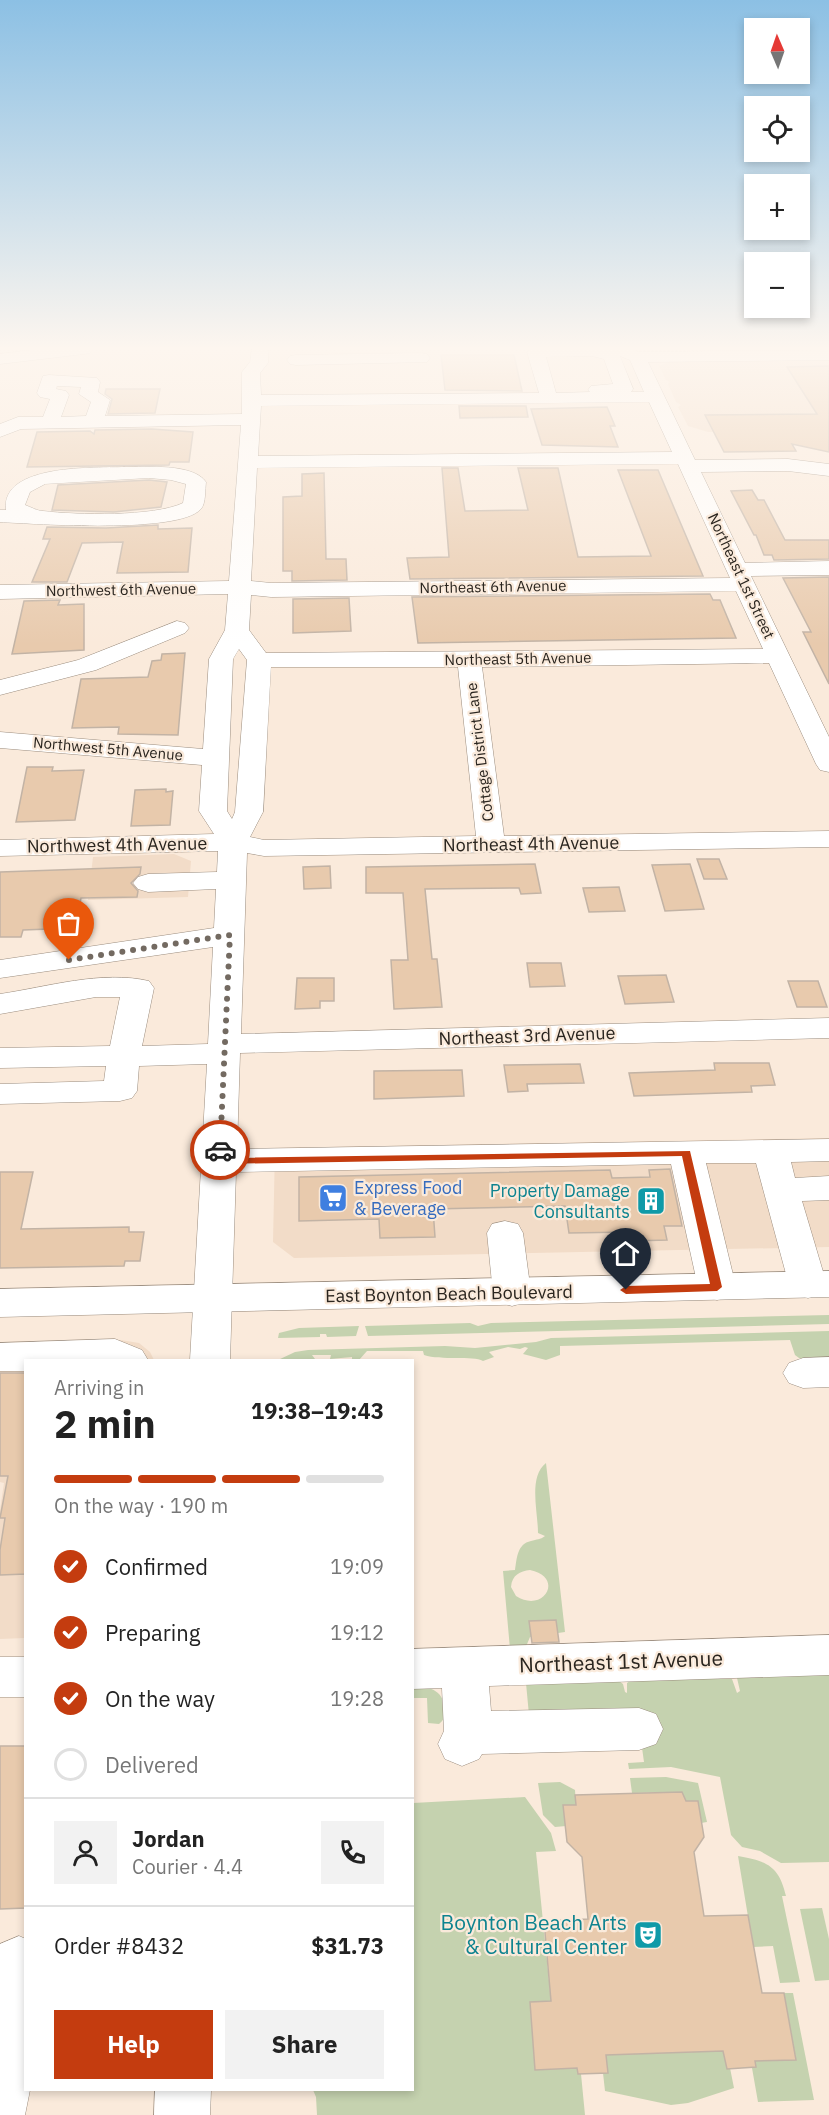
<!DOCTYPE html>
<meta charset="utf-8">
<style>
body{margin:0;font-family:"IBM Plex Sans",sans-serif;background:#f2f2f2;color:#222;height:100vh;display:flex;flex-direction:column;font-size:22px;white-space:nowrap}
*{box-sizing:border-box;margin:0}
p{font-size:20px;color:#767676}
.icon{flex:none;width:33px;height:33px;fill:none;stroke:currentColor;stroke-width:2;stroke-linecap:round;stroke-linejoin:round}
.map{position:relative;flex:1;overflow:hidden}
.details{position:absolute;left:24px;top:1359px;width:390px;height:732px;display:flex;flex-direction:column;background:#fff;border-radius:0px;box-shadow:0 3px 9px #0003}
.details>*{flex:none}
.needle{width:39px;rotate:358deg}
.fabs{position:absolute;left:744px;top:18px;display:grid;gap:12px}
.fabs a{display:grid;place-items:center;width:66px;height:66px;border-radius:0px;background:#fff;box-shadow:0 3px 9px #0003;font-size:30px}
.pin{position:absolute;display:grid;place-items:center;width:51px;height:51px;color:#fff;margin:-62px -26px;border-radius:50% 50% 50% 0;rotate:-45deg;box-shadow:0 0 6px #0007}
.pin .icon{rotate:45deg}
.courier{position:absolute;display:grid;place-items:center;width:60px;height:60px;margin:-30px;border:4px solid #c43c0f;border-radius:50%;background:#fff;color:#222;box-shadow:0 2px 8px #0007}
.overview em{font-style:normal;font-weight:700}
.overview div{display:flex;flex-direction:column-reverse}
.overview{display:flex;align-items:center;justify-content:space-between;height:102px;padding:0 30px}
h1{font-size:39px;font-weight:700;line-height:45px}
.bar{display:grid;grid-template-columns:repeat(4,1fr);gap:9px 6px;align-content:center;height:72px;padding:0 30px}
.bar i{height:8px;border-radius:4px;background:#e0e0e0}
.bar .current{background:#c43c0f}
.bar p{grid-column:span 4}
.line{display:flex;align-items:center;gap:15px;padding:0 30px;border-top:2px solid #e0e0e0}
.line div{flex:1}
.round{display:grid;place-items:center;flex:none;width:63px;height:63px;border-radius:0px;background:#f2f2f2}
ol{padding:0 30px;list-style:none}
li{display:flex;align-items:center;gap:18px;height:66px}
li p{margin-inline-start:auto}
li .icon{padding:6px;border-radius:50%;background:#c43c0f;color:#fff;stroke-width:4}
li:last-child{color:#767676}
li i{width:33px;height:33px;border:3px solid #e0e0e0;border-radius:50%}
.button{display:flex;gap:12px;margin-top:auto;padding:12px 30px}
.button a{flex:1;height:69px;border-radius:0px;background:#c43c0f;color:#fff;font-size:24px;font-weight:700;line-height:69px;text-align:center}
.button a+a{background:#f2f2f2;color:#222}
.map>svg:first-child{display:block}
.built{fill:#f2dcc8}
.green{fill:#c5d2af;fill-rule:evenodd}
.building{fill:#e8caad;stroke:#c2b3a5;stroke-width:1.5}
.lines{fill:none;stroke-linecap:round;stroke-linejoin:round}
.minor-casing{stroke:#9b8d7f;stroke-width:1}
.major-casing{stroke:#9b8d7f;stroke-width:1}
.minor{fill:#fff;fill-rule:evenodd}
.major{fill:#fff;fill-rule:evenodd}
.route{fill:#c43c0f}
.done{stroke:#736a61;stroke-width:6;stroke-dasharray:0 10.8}
.labels{text-anchor:middle;stroke-width:4.5;stroke-linejoin:round;paint-order:stroke}
.far-street-label{font-size:15px;fill:#2a251f;stroke:#faeadb}
.street-label{font-size:18px;fill:#2a251f;stroke:#faeadb}
.shop-label{font-size:18px;fill:#366cbe;stroke:#faeadb;text-anchor:start}
.culture-label{font-size:18px;fill:#0d838f;stroke:#faeadb;text-anchor:end}
.near-street-label{font-size:21px;fill:#2a251f;stroke:#faeadb}
.near-culture-label{font-size:21px;fill:#0d838f;stroke:#faeadb;text-anchor:end}
</style>
<div class="map">
<svg width="829" height="2115" viewBox="0 0 829 2115">
<rect width="100%" height="100%" fill="#faeadb"/>
<g class="built">
<polygon points="829,359 829,431 708,432 688,426 678,407 681,405 676,402 668,384 670,382 666,380 659,366 671,361"/>
<polygon points="174,854 191,861 188,897 88,900 93,857"/>
<polygon points="829,1138 829,1247 294,1258 273,1242 275,1148"/>
<polygon points="121,1340 139,1343 150,1352 154,1360 26,1360 25,1638 0,1639 0,1510 4,1483 0,1482 0,1342"/>
</g>
<g class="green">
<polygon points="829,1315 829,1324 368,1336 365,1326 470,1323 478,1326 491,1323"/>
<polygon points="359,1326 356,1336 327,1337 326,1334 320,1334 320,1337 278,1338 279,1333 299,1328"/>
<path d="M829,1331v27h-30l-4,-3 -5,-15 -230,6v9l-14,5 -23,-6 5,-6 -3,-1 -5,2 -12,-2 -19,5 5,5 -11,4c-10,-6 -42,0 -59,-6l-1,-4h-56l-8,9h-7v-3l-22,2 1,-4h-19l3,4 -37,1 17,-8 13,-2 137,-4 30,2 61,-6 15,-4z"/>
<path d="M546,1463l19,169 -35,5 -5,12h-15l-7,-78 12,-1c2,-12 2,-26 16,-29 6,-2 9,-1 14,-5l-7,-3c0,-21 -10,-56 8,-70zM530,1570c35,7 14,44 -14,26l-5,-9c1,-12 9,-16 19,-17z"/>
<polygon points="829,1672 829,1862 781,1863 760,1851 742,1847 731,1835 720,1777 671,1767 629,1769 628,1763 644,1762 637,1712 529,1715 526,1683 616,1679 623,1684 625,1692 627,1693 627,1683 633,1679 716,1676 717,1679 732,1679 737,1693 740,1691 737,1678 755,1678 755,1674"/>
<path d="M412,1686c19,0 33,5 33,26 -1,6 -1,8 -6,12l-11,-1 -1,-25h-14z"/>
<polygon points="666,1777 698,1783 707,1822 701,1823 683,1797 682,1792 632,1793 630,1778"/>
<polygon points="560,1782 575,1790 576,1805 564,1805 566,1826 555,1827 543,1815 538,1783"/>
<polygon points="525,1797 551,1833 556,1851 536,1852 551,2001 530,2003 535,2069 577,2068 581,2074 585,2115 317,2115 316,2097 313,2090 412,2090 413,1803"/>
<path d="M738,1856c29,5 41,10 48,40h-4l18,86 -20,1 -7,-37 -20,1z"/>
<polygon points="822,1908 829,1939 829,1980 815,1981 800,1909"/>
<polygon points="784,1993 793,1993 814,2100 758,2102 752,2068 755,2067 755,2061 796,2059"/>
<polygon points="723,2051 727,2068 730,2068 734,2088 688,2103 671,2105 605,2091 603,2073 608,2072 606,2055"/>
</g>
<g class="building">
<polygon points="441,355 514,355 522,391 445,390"/>
<polygon points="829,366 829,452 792,444 796,451 724,452 705,415 817,414 787,367"/>
<polygon points="106,389 160,389 155,413 108,414 112,399 105,394"/>
<polygon points="459,406 526,406 528,417 460,418"/>
<polygon points="607,407 615,426 610,426 618,447 542,445 531,409"/>
<polygon points="152,429 193,432 189,462 170,462 169,465 27,467 37,432 90,431 94,434 95,430"/>
<polygon points="442,468 458,468 465,511 528,510 518,468 558,468 578,557 651,556 618,470 658,470 703,576 410,579 407,558 449,557"/>
<polygon points="324,473 326,559 346,559 347,580 292,581 292,571 283,571 283,497 302,496 302,474"/>
<polygon points="149,480 167,482 161,507 114,512 52,510 58,485"/>
<polygon points="752,490 758,500 764,500 785,540 829,540 829,559 774,560 772,555 764,555 756,535 754,535 731,491"/>
<polygon points="158,525 158,529 192,528 188,572 117,573 123,542 82,543 67,582 32,582 50,539 43,539 47,527 106,528"/>
<polygon points="829,577 829,684 803,632 811,632 783,578"/>
<polygon points="710,594 713,600 720,600 736,638 418,643 412,597"/>
<polygon points="349,598 351,631 293,633 293,599"/>
<polygon points="60,600 58,605 84,604 84,650 12,654 24,601"/>
<polygon points="185,653 178,735 118,734 119,727 72,728 81,679 148,677 152,661 161,660 162,654"/>
<polygon points="27,767 53,767 52,771 84,770 75,820 16,822"/>
<polygon points="166,789 166,792 173,791 170,825 131,826 135,790"/>
<polygon points="697,859 719,859 727,879 704,879"/>
<polygon points="535,864 541,893 521,894 519,888 425,889 432,959 437,959 442,1007 394,1009 391,960 408,960 403,893 366,893 366,867"/>
<polygon points="690,864 704,909 665,911 652,865"/>
<polygon points="330,866 331,888 304,889 303,867"/>
<polygon points="141,867 140,874 131,883 138,891 137,897 81,898 76,928 23,930 21,937 0,937 0,872"/>
<polygon points="619,887 625,911 589,912 583,888"/>
<polygon points="527,963 561,963 565,986 530,987"/>
<polygon points="666,975 674,1002 625,1004 618,976"/>
<polygon points="297,978 334,978 334,1001 320,1001 320,1008 295,1009"/>
<polygon points="788,981 818,981 827,1007 797,1007"/>
<polygon points="714,1063 769,1063 775,1085 751,1086 752,1092 634,1096 629,1073 715,1070"/>
<polygon points="580,1064 584,1083 527,1084 528,1091 508,1092 504,1065"/>
<polygon points="462,1070 464,1096 374,1099 374,1071"/>
<polygon points="670,1169 682,1226 664,1226 667,1240 631,1241 629,1232 569,1233 565,1206 433,1209 435,1237 380,1238 379,1219 299,1221 299,1177 610,1170 612,1178 650,1177 649,1170"/>
<polygon points="0,1172 33,1172 21,1229 129,1227 129,1232 144,1232 140,1261 125,1261 124,1266 0,1268"/>
<polygon points="0,1373 26,1373 26,1574 0,1575 0,1550 5,1518 0,1518 8,1476 0,1476"/>
<polygon points="556,1620 559,1642 532,1643 529,1621"/>
<polygon points="0,1746 26,1746 26,1908 0,1909"/>
<polygon points="682,1792 686,1801 698,1801 704,1837 694,1852 704,1916 748,1915 762,1993 784,1993 796,2060 755,2061 756,2067 727,2069 723,2051 606,2055 608,2073 578,2074 577,2068 535,2070 530,2002 551,2001 544,1921 588,1919 582,1857 567,1842 563,1805 576,1805 575,1795"/>
</g>
<g class="lines">
<g class="minor-casing">
<g id="minor">
<polygon points="41,349 92,349 90,353 84,354 0,364 0,354"/>
<path d="M252,349h16v14l-8,10 1,22 278,-2 -12,-41 3,-3h102l7,3 190,-2v10l-181,2 47,98 93,-1 41,5v12l-41,-5 -87,1 44,91 84,-2v14l-78,1 78,161v35l-9,-2 -4,-6 -47,-101 -287,4 22,169 325,-5v16l-565,9 -17,-3 -6,181 588,-16v20l-589,15 -3,96 592,-10v22l-38,1 4,16 34,-2v24l-27,1 25,84 -6,9 -13,4 -13,-4 -6,-9 -33,-122h-50l30,124 -5,9 -14,4 -14,-4 -5,-9 -27,-123 -435,8 -6,188h-40l17,-296 -68,2 -2,25 -5,7 -12,3 -120,3v-20l104,-3 2,-15 -106,2v-20l110,-2 10,-49h-24l-96,17v-20c47,-7 102,-24 149,-13l5,7 -12,58 66,-2 5,-97 -213,31v-18l214,-32 2,-39 -68,3 -10,-3 -5,-6 5,-6 10,-3 69,-2 1,-21 -218,5v-16l214,-6 -15,-23 3,-46 -202,-17v-16l203,17 6,-90 16,-29 3,-36 -228,5v-14l229,-4 12,-156 -220,4 -21,8v-13l18,-7h25l7,-18 -10,-2 -3,-4 6,-17 6,-1 48,3 3,4 -2,10 12,8 -5,16 137,-2v-42l8,-10zM592,356l12,3 9,25 -22,2 -3,4 2,2 -34,1 -10,-36zM620,356l10,4 14,32h-13l2,-3zM57,386l24,1 -2,7 12,8 -5,14 -25,1 8,-22 -3,-4 -10,-2zM649,402l23,50 -414,4 3,-50zM678,464l52,114 -459,5 -20,-2 6,-113zM736,591l27,58 -497,4 -17,-23 2,-35 20,2zM239,649l8,11 -12,152 -3,7 -5,-8 6,-152zM271,667h187l18,169 -212,4 -14,-3 13,-25z"/>
<polygon points="421,353 427,354 430,358 427,362 296,365 290,364 287,360 290,356 296,355"/>
<path d="M124,467c22,0 69,-4 82,15 -1,7 0,21 -5,27 -22,25 -165,15 -201,13v-12h6c-6,-47 92,-42 118,-43zM149,478l22,2 15,4 -3,19c-30,14 -106,12 -140,8 -6,0 -12,-4 -18,-6l5,-13 15,-8z"/>
<polygon points="177,621 185,623 189,628 185,633 96,670 0,695 0,680 78,660"/>
<polygon points="505,1221 518,1224 523,1233 531,1293 526,1302 512,1306 498,1302 493,1293 487,1233 492,1224"/>
<polygon points="115,1339 142,1350 148,1360 26,1360 26,1371 0,1371 0,1343"/>
<polygon points="829,1357 829,1387 803,1388 789,1383 783,1373 789,1363 803,1358"/>
<polygon points="829,1635 829,1675 489,1686 491,1711 639,1708 656,1714 663,1729 656,1744 639,1750 482,1754 479,1759 462,1766 445,1759 438,1744 444,1731 442,1688 412,1689 412,1649"/>
<rect x="0" y="1657" width="26" height="40"/>
<polygon points="19,1936 26,1939 26,2090 30,2090 25,2115 0,2115 0,1944"/>
<polygon points="155,2090 211,2090 210,2115 154,2115"/>
</g>
</g>
<g class="major-casing">
<polygon id="major" points="829,1271 829,1297 0,1317 0,1289"/>
</g>
<use href="#minor" class="minor"/>
<use href="#major" class="major"/>
</g>
<linearGradient id="sky" x2="0" y2="1"><stop stop-color="#8cc0e4"/><stop offset="0.54" stop-color="#fdf6ef"/><stop offset="1" stop-color="#fdf6ef" stop-opacity="0"/></linearGradient>
<rect width="829" height="645" fill="url(#sky)"/>
<polygon class="route" points="220,1147 225,1150 225,1158 690,1151 722,1287 717,1291 626,1294 620,1290 626,1286 710,1284 682,1156 219,1164 214,1161 215,1150"/>
<g class="lines">
<polyline class="done" points="69,960 230,935 220,1150"/>
</g>
<defs>
<g id="supermarket-square" transform="scale(1.5)"><rect x="-9" y="-9" width="18" height="18" rx="4" fill="#3f7fe0" stroke="#faeadb"/><path d="M-6-5.5h2.5l.6 2H6L4.5 2H-2.5L-4.4-4H-6ZM-1.5 3.2a1.3 1.3 0 1 0 .1 0ZM3 3.2a1.3 1.3 0 1 0 .1 0Z" fill="#fff"/></g>
<g id="building-square" transform="scale(1.5)"><rect x="-9" y="-9" width="18" height="18" rx="4" fill="#0f9aa8" stroke="#faeadb"/><path d="M-4-6H4V6H1V3H-1V6H-4ZM-2.5-4.3h1.7v1.8h-1.7ZM.8-4.3h1.7v1.8H.8ZM-2.5-1h1.7V.8h-1.7ZM.8-1h1.7V.8H.8Z" fill="#fff"/></g>
<g id="theatre-square" transform="scale(1.5)"><rect x="-9" y="-9" width="18" height="18" rx="4" fill="#0f9aa8" stroke="#faeadb"/><path d="M-5-5.5Q0-4 5-5.5V0Q5 5 0 6Q-5 5-5 0ZM-3.3-2.5H-1v1.5H-3.3ZM1-2.5H3.3v1.5H1ZM-2.8 1Q0 5.5 2.8 1Z" fill="#fff"/></g>
</defs>
<g fill-rule="evenodd">
<use href="#supermarket-square" x="333" y="1198"/>
<use href="#building-square" x="651" y="1201"/>
<use href="#theatre-square" x="648" y="1935"/>
</g>
<g class="labels">
<g class="far-street-label">
<text transform="translate(741 576) rotate(65)" y="5">Northeast 1st Street</text>
<text transform="translate(493 587) rotate(-1)" y="5">Northeast 6th Avenue</text>
<text transform="translate(121 590) rotate(-1)" y="5">Northwest 6th Avenue</text>
<text transform="translate(518 659) rotate(-1)" y="5">Northeast 5th Avenue</text>
<text transform="translate(108 749) rotate(5)" y="5">Northwest 5th Avenue</text>
<text transform="translate(480 752) rotate(-97)" y="5">Cottage District Lane</text>
</g>
<g class="street-label">
<text transform="translate(531 844) rotate(-1)" y="6">Northeast 4th Avenue</text>
<text transform="translate(117 845) rotate(-1)" y="6">Northwest 4th Avenue</text>
<text transform="translate(527 1036) rotate(-2)" y="6">Northeast 3rd Avenue</text>
<text transform="translate(449 1294) rotate(-1)" y="6">East Boynton Beach Boulevard</text>
</g>
<g class="shop-label">
<text x="354" y="1194">Express Food<tspan x="354" dy="21">&amp; Beverage</tspan></text>
</g>
<g class="culture-label">
<text x="630" y="1197">Property Damage<tspan x="630" dy="21">Consultants</tspan></text>
</g>
<g class="near-street-label">
<text transform="translate(621 1662) rotate(-2)" y="7">Northeast 1st Avenue</text>
</g>
<g class="near-culture-label">
<text x="627" y="1930">Boynton Beach Arts<tspan x="627" dy="24">&amp; Cultural Center</tspan></text>
</g>
</g>
</svg>
<div class="fabs">
<a><svg class="needle" viewBox="-14 -14 28 28"><path d="M0-13l5 13h-10z" fill="#e53935"/><path d="M0 13l5-13h-10z" fill="#767676"/></svg></a>
<a><svg class="icon" aria-label="locate" viewBox="0 0 24 24"><circle cx="12" cy="12" r="6"/><path d="M12 2v4M12 18v4M2 12h4M18 12h4"/></svg></a>
<a>+</a>
<a>−</a>
</div>
<div class="pin" style="left:69px;top:960px;background:#ea580c"><svg class="icon" aria-label="bag" viewBox="0 0 24 24"><path d="M5 8h14l-1 12H6zM9 8a3 3 0 0 1 6 0"/></svg></div>
<div class="pin" style="left:626px;top:1290px;background:#1f2937"><svg class="icon" aria-label="home" viewBox="0 0 24 24"><path d="M3 11l9-7 9 7M6 9v11h12V9"/></svg></div>
<div class="courier" style="left:220px;top:1150px"><svg class="icon" aria-label="car" viewBox="0 0 24 24"><path d="M5 17H2v-5l4-1 3-4h7l3 4 3 1v5h-3M9 17h6M6 11h13"/><circle cx="7" cy="17" r="2"/><circle cx="17" cy="17" r="2"/></svg></div>
<section class="details">
<div class="overview"><div><h1>2 min</h1><p>Arriving in</p></div><em>19:38–19:43</em></div>
<div class="bar"><i class="current"></i><i class="current"></i><i class="current"></i><i></i><p>On the way · 190 m</p></div>
<ol>
<li><svg class="icon" aria-label="check" viewBox="0 0 24 24"><path d="M5 12l5 5 9-10"/></svg>Confirmed<p>19:09</p></li>
<li><svg class="icon" aria-label="check" viewBox="0 0 24 24"><path d="M5 12l5 5 9-10"/></svg>Preparing<p>19:12</p></li>
<li><svg class="icon" aria-label="check" viewBox="0 0 24 24"><path d="M5 12l5 5 9-10"/></svg>On the way<p>19:28</p></li>
<li><i></i>Delivered</li>
</ol>
<div class="line" style="height:108px"><a class="round"><svg class="icon" aria-label="person" viewBox="0 0 24 24"><circle cx="12" cy="8" r="4"/><path d="M4 21q1-7 8-7t8 7"/></svg></a><div><b>Jordan</b><p>Courier · 4.4</p></div><a class="round"><svg class="icon" aria-label="phone" viewBox="0 0 24 24"><path d="M5 4h4l2 5-3 2q2 4 5 5l2-3 5 2v4C11 20 4 13 5 4z"/></svg></a></div>
<div class="line" style="height:78px"><div>Order #8432</div><b>$31.73</b></div>
<div class="button"><a>Help</a><a>Share</a></div>
</section>
</div>
